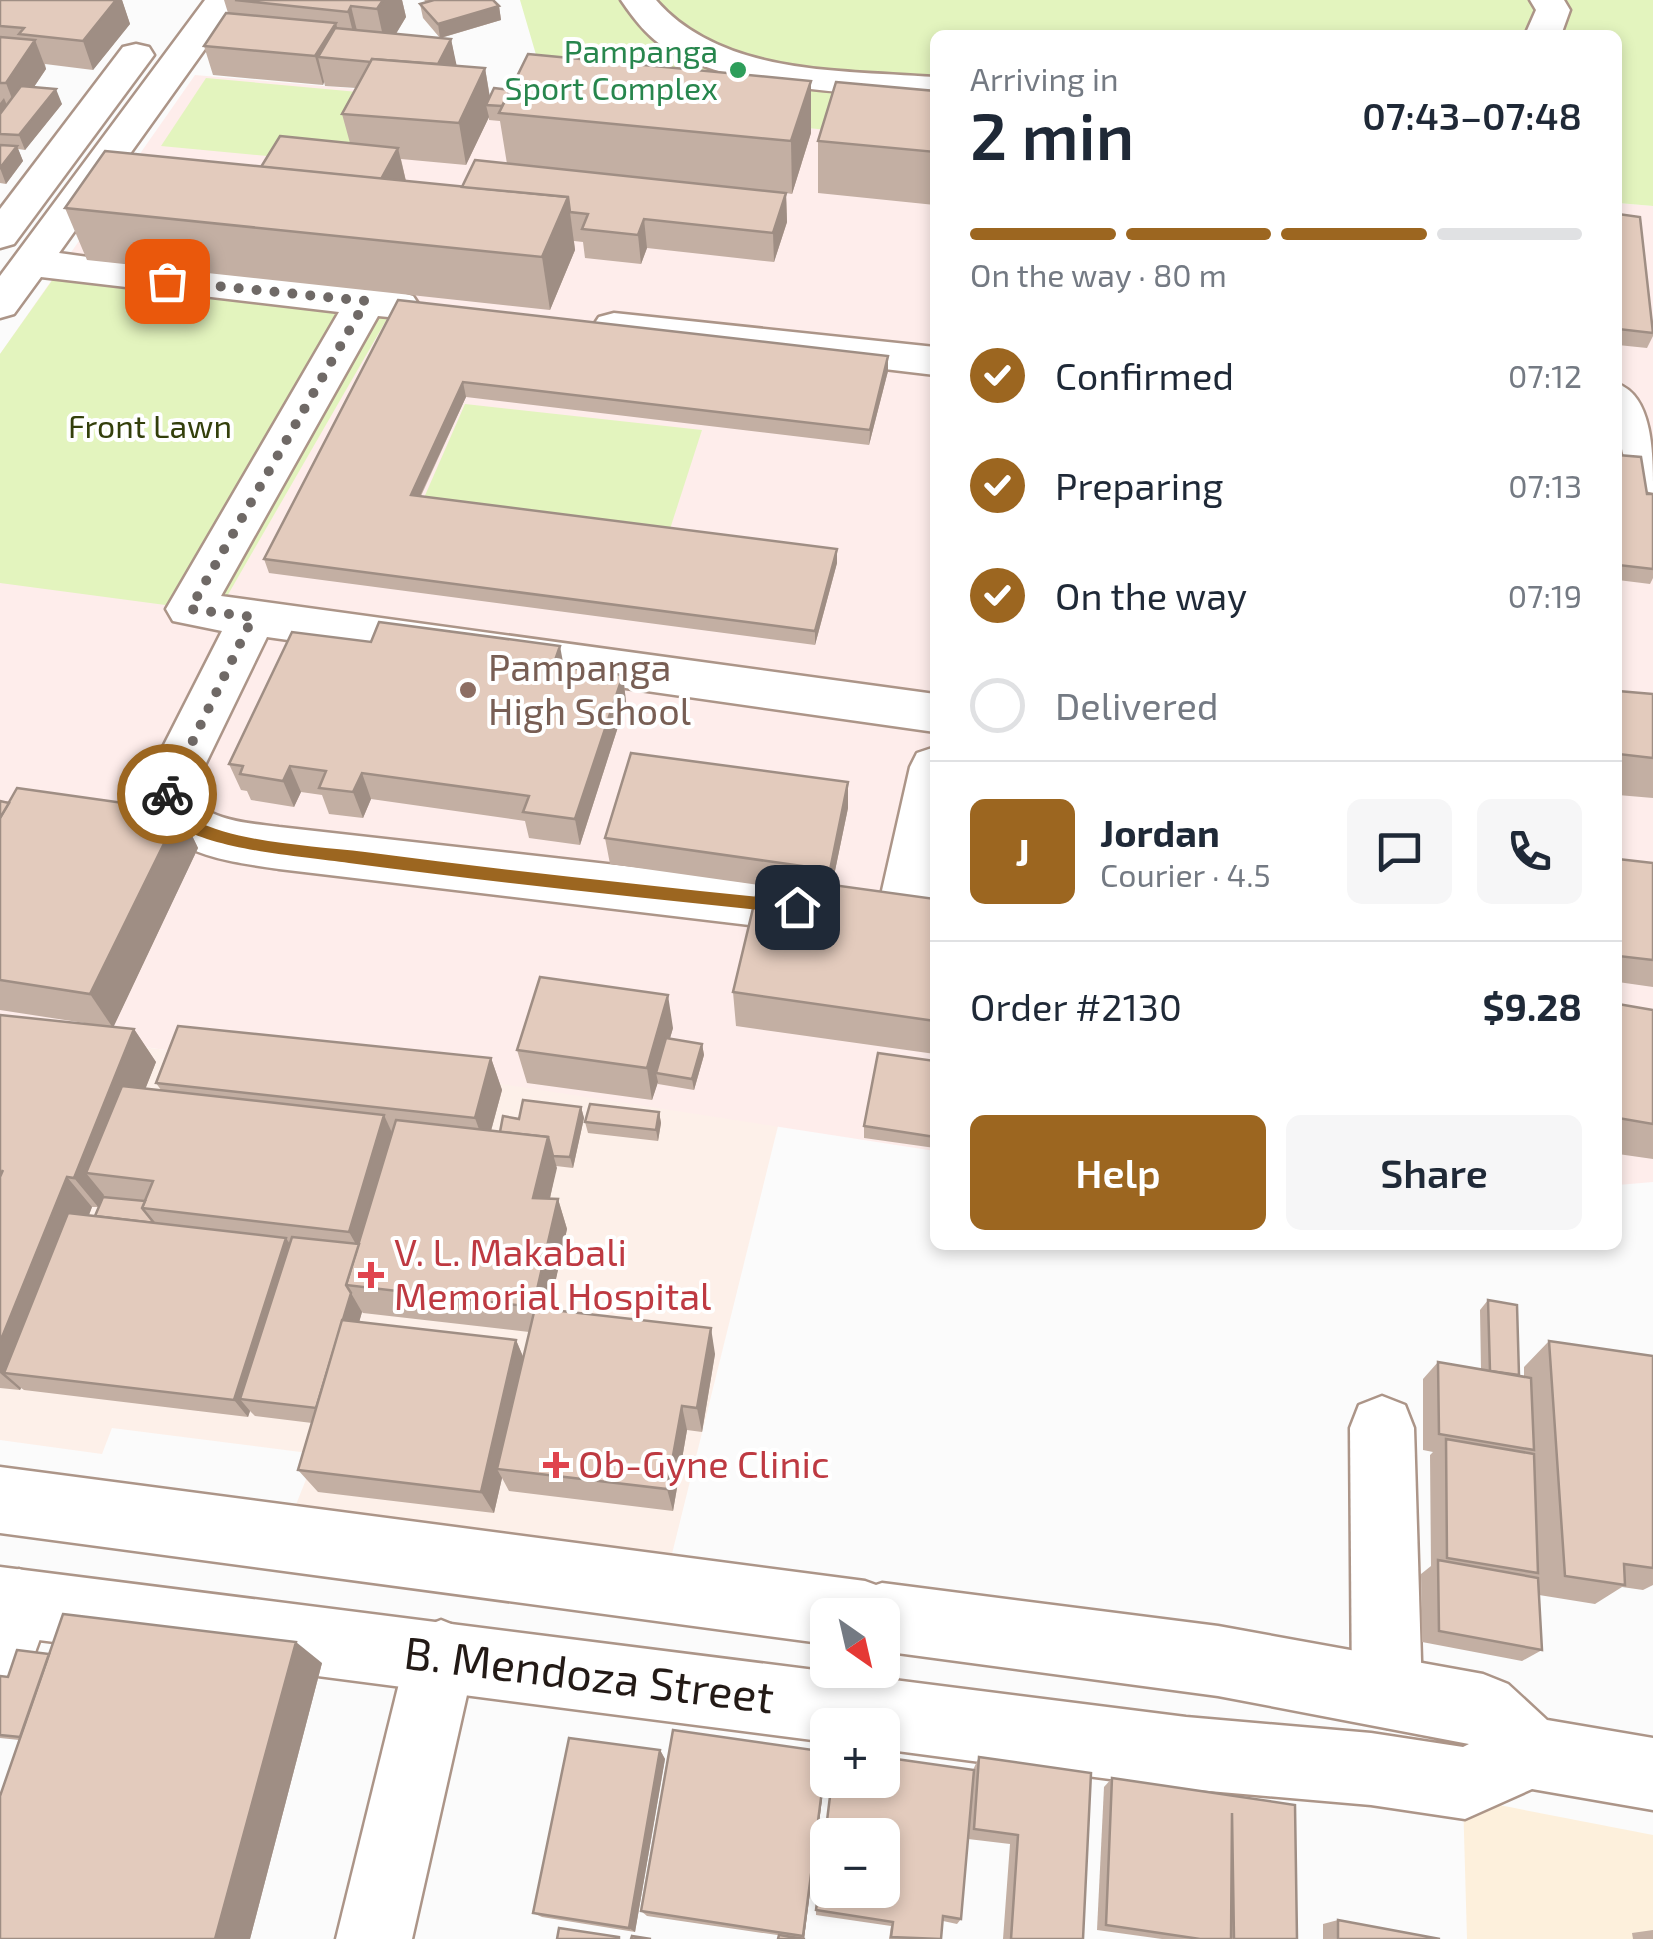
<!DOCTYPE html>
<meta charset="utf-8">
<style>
body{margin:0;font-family:"Exo 2",sans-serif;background:#f6f6f7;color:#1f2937;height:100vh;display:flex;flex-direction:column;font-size:38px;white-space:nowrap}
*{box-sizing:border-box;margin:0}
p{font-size:32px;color:#747a83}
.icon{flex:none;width:55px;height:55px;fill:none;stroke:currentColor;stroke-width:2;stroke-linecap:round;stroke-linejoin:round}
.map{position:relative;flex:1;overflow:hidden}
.sheet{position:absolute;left:930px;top:30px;width:692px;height:1220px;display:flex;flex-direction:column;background:#fff;border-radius:15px;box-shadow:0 5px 15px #0003}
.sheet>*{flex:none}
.needle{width:65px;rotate:146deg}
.tools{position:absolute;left:810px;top:1598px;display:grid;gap:20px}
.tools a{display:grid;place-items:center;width:90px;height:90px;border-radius:15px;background:#fff;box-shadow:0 5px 15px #0003;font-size:50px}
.pin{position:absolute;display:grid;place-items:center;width:85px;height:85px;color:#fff;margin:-42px;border-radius:20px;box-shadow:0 5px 15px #0006}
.courier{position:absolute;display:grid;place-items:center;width:100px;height:100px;margin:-50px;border:8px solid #9c6620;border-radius:50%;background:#fff;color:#222;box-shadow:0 2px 12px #0007}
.headline em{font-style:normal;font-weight:600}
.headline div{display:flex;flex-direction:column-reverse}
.headline{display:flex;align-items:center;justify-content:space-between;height:170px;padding:0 40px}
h1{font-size:65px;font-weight:600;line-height:75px}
.bar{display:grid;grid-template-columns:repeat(4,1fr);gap:15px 10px;align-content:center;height:120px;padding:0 40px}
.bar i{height:12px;border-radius:8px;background:#e0e1e3}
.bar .current{background:#9c6620}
.bar p{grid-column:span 4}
.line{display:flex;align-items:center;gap:25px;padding:0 40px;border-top:2px solid #e0e1e3}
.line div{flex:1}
.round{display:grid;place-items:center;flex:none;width:105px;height:105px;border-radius:15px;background:#f6f6f7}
ol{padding:0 40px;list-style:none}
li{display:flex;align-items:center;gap:30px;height:110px}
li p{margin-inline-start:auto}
li .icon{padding:10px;border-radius:50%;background:#9c6620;color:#fff;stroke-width:4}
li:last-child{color:#747a83}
li i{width:55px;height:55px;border:5px solid #e0e1e3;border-radius:50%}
.cta{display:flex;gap:20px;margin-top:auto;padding:20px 40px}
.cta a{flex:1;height:115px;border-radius:15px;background:#9c6620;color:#fff;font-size:40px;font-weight:600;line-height:115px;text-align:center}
.cta a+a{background:#f6f6f7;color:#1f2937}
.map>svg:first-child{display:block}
.commercial{fill:#fdf0dc}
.built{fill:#fdf0e9}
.education{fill:#feedeb}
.green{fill:#e3f4be}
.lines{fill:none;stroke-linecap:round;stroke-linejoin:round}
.minor-casing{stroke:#ac9588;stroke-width:5}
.major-casing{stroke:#ac9588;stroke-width:5}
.minor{fill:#fff;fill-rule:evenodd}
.major{fill:#fff;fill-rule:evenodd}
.wall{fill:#c3afa3;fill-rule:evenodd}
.shaded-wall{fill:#9f8e84}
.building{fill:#e3cbbd;stroke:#9f8e84;stroke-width:2.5;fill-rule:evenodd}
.route{fill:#9c6620}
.done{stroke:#6f6966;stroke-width:10;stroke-dasharray:0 18}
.leisure-dot{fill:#2e9e5b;stroke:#fff;stroke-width:4}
.education-dot{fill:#8d6e63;stroke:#fff;stroke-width:4}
.health-dot{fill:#e0444e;stroke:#fff;stroke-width:4}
.labels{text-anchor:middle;stroke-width:8;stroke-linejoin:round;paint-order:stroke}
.far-leisure-label{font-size:32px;fill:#27864d;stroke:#fff;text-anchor:end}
.far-park-label{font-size:32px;fill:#333f0b;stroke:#fff}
.education-label{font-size:38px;fill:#785e54;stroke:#fff;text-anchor:start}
.health-label{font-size:38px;fill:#be3a42;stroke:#fff;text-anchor:start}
.near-street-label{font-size:45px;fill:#231a16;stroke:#fff}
</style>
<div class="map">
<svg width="1653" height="1939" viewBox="0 0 1653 1939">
<rect width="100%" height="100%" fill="#fbfbfb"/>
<polygon class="commercial" points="1463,1798 1653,1835 1653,1939 1467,1939"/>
<polygon class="built" points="0,1029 166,1050 386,1066 779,1122 668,1570 288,1525 316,1454 112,1428 102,1454 0,1440"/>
<g class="education">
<polygon points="195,75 935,139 935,1151 386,1066 166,1050 0,1027 0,354"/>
<polygon points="1618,203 1653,206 1653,1182 1618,1185"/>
</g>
<g class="green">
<polygon points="520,0 1653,0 1653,206 1618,203 1618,35 935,35 935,139 551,106"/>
<polygon points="206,78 380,94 341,163 161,146"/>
<polygon points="63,265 395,305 218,612 0,583 0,354"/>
<polygon points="465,404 702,430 670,529 423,500"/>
</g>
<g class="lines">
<g class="minor-casing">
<g id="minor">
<path d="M205,0h35l-181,253 108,15 232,24 14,4 6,9 -6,9 -14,4 -21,-2 -157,280 714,98v38l-668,-95 -75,155c11,30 59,31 87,35l602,68 29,-128 7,-14 18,-6v200l-656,-78c-58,-9 -118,-14 -139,-77l82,-161 -49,-10 -7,-12 173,-297 -298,-35 -27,37 -14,4v-42z"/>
<path d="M621,0h35c66,76 187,70 279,77v22c-82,-7 -193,-7 -266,-49 -20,-11 -36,-32 -48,-50z"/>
<polygon points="1530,0 1564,0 1570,10 1561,35 1525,35 1536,10"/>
<polygon points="136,44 149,47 154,55 14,244 0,248 0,209 123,47"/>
<polygon points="614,313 935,347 935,375 599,335 593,326 599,317"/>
<path d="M1618,384c35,13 35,70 35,109l-16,-4c-18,-30 -21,-71 -19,-105z"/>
<polygon points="1382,1396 1405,1405 1414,1428 1422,1693 1412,1718 1387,1728 1362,1718 1352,1693 1350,1428 1359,1405"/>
<polygon points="19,1569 43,1579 53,1603 25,1680 0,1690 0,1577"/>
<polygon points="441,1620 466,1630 476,1655 412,1939 336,1939 406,1655 416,1630"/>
</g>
</g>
<g class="major-casing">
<polygon id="major" points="0,1467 865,1581 876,1585 882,1583 1218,1626 1483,1674 1508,1684 1547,1720 1653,1738 1653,1810 1532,1789 1465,1819 1371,1805 1186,1789 882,1749 882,1725 828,1725 828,1742 0,1635 0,1567 1186,1717 1371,1733 1463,1747 1469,1744 1218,1696 882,1651 882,1615 828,1615 828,1644 0,1533"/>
</g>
<use href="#minor" class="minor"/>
<use href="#major" class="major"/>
</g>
<g class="wall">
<polygon points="0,0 122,0 130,24 93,70 45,64 46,69 34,87 62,104 25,150 18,149 23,161 6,184 0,183"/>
<path d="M224,0h178l4,17 -10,17 44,4 -17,-20 -3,-14 6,-2 -2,-2h69l6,6 2,14 -60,18 10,1 5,27 29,2 5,29 20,-7 301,-9v52l-19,61 -6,-1 1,29 -13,40 -127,-14 -6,16 -56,-6 -2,-16 -9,-1 1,9 -25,60 -463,-50 -22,-52 196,-41 89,-24 -8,-29 14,-26 -31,-2 -1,-4 -1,3 -110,-10 -9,-29 24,-33zM489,117v3l11,1 7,43 -45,23 -56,-6 -5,-22 65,6z"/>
<polygon points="935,91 935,205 818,193 818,141"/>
<polygon points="1618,214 1653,322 1653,336 1647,348 1618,345"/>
<polygon points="398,300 888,371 869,445 466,397 421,496 837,549 837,563 815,645 269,573 264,559"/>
<polygon points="1618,455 1647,494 1653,494 1653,578 1650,584 1618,580"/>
<polygon points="564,668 623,675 626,702 580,845 529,838 525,821 371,799 363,818 329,814 322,795 301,792 294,807 251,800 247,791 241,790 229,764"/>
<polygon points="1618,691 1653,694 1653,798 1618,795"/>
<path d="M0,801l180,10 18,37 -85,179 21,2 22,33 -11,27 16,1 -5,-7 335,-25 11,32 -11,41 9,1 19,-13 62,-12 3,11 -11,50 -17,-2 -6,33h8l9,30 -18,80 166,45 -13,78 -15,-2 -14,81 -164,-20 -7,-13 -8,35 -176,-21 -20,-22 14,-47 -57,-7 -5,-5 -2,6 -224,-27 -3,-2 -1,2 -20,-2v-373l91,9 -91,-14zM92,1207h7l-4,9 -6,-1zM362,1312l1,1 166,19 -6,25 -7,-17 -157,-18z"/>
<polygon points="848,808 832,885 935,899 935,1054 736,1026 733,992 759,885 610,864 605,838"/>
<polygon points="1618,859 1653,863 1653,987 1618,982"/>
<polygon points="1618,1004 1653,1010 1653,1159 1618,1154"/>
<polygon points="673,1028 670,1038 702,1044 704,1055 694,1090 658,1084 658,1082 652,1100 527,1083 517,1050"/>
<polygon points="935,1061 935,1148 864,1138 864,1126"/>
<polygon points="659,1112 661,1123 658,1141 588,1133 585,1122"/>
<polygon points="1488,1300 1519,1375 1524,1376 1524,1367 1549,1341 1653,1356 1653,1585 1643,1590 1622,1587 1595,1604 1539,1595 1542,1650 1522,1661 1422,1642 1421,1574 1431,1566 1430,1455 1433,1452 1423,1450 1423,1379 1438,1362 1481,1369 1480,1310"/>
<polygon points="49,1654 322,1663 250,1939 0,1939 19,1740 0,1738 0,1676 8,1677"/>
<polygon points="660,1750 665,1759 635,1932 542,1917 533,1913"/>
<polygon points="979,1757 1083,1939 1003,1939 1010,1844 968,1839 961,1919 957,1924 943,1921 941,1939 889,1939 891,1926 816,1915 816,1910 973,1770"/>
<polygon points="827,1760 804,1939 647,1916 641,1911"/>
<polygon points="1112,1778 1232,1795 1297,1939 1162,1939 1097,1930 1104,1787"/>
<polygon points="1338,1920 1440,1939 1323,1939 1323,1924"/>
<polygon points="1653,1930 1653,1939 1633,1939 1632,1933"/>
</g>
<g class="shaded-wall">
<polygon points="116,0 122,0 130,24 93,70 83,41"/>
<polygon points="378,0 402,0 406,17 386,50 377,9"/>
<polygon points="351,6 361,47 358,53 348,12"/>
<polygon points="499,6 501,20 440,38 438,24"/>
<polygon points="336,23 343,52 318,57 324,82 323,85 315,56"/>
<polygon points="451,39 457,67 436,68"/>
<polygon points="35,40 46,69 17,112 6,83"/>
<polygon points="485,68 491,105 486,105 489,117 466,165 459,123"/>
<polygon points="811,81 811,133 792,194 791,141"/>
<polygon points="56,89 62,104 25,150 19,135"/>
<polygon points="4,98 10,113 0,116 0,103"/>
<polygon points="17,146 23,161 6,184 0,168"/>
<polygon points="398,148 408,190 380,182"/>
<polygon points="786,193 787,222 774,262 773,233"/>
<polygon points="568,197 575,250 550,310 542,257"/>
<polygon points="644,219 647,248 641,264 638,235"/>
<polygon points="888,356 888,371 869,445 870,430"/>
<polygon points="463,382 466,397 414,509 411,495"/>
<polygon points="837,549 837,563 815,645 815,631"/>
<polygon points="560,646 565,673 553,666"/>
<polygon points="623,675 626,702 580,845 575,819"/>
<polygon points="290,766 301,792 294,807 283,781"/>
<polygon points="362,773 371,799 363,818 353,792"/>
<polygon points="848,782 848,808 830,895 830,870"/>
<polygon points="180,811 198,848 113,1028 90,994"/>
<polygon points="668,995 673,1028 660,1073 656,1073 658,1082 652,1100 647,1068"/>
<polygon points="134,1029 156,1062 111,1176 86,1173 104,1195 99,1208 74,1178"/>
<polygon points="702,1044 704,1055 694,1090 692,1079"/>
<polygon points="491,1058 502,1090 486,1149 475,1118"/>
<polygon points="581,1107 584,1118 573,1168 570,1157"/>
<polygon points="659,1112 661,1123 658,1141 656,1130"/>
<polygon points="384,1115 398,1146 362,1255 349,1232"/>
<polygon points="548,1137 557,1168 543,1227 533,1198"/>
<polygon points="67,1177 92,1207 26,1376 4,1373 21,1388 20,1390 0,1373 0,1342"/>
<polygon points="558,1199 567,1229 544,1334 533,1307"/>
<polygon points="286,1238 299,1258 240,1399 250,1411 248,1417 234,1400"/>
<polygon points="351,1293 362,1312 330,1425 317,1408"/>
<polygon points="711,1328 715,1354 702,1432 697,1408"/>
<polygon points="516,1340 527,1366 497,1469 502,1478 494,1513 481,1492"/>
<polygon points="682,1406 687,1430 673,1511 667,1489"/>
<polygon points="296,1642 322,1663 250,1939 215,1939"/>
<polygon points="660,1750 665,1759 635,1932 629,1928"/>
<polygon points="827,1752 827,1760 804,1939 803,1936"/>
</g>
<g class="building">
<polygon points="0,0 116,0 83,41 19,34 24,28 0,26"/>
<polygon points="235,0 383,0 377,9 351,6 348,12"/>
<polygon points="434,0 493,0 499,6 438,24 420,4"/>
<polygon points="226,13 336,23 315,56 204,46"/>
<polygon points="335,28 451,39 438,64 372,59 371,62 318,57"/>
<polygon points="0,37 35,40 6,83 0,83"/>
<polygon points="528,54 811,81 791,141 499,113"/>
<polygon points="372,59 485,68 459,123 342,114"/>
<polygon points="836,82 935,91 935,152 818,141"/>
<polygon points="21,86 56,89 19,135 0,134 0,114"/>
<polygon points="494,88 510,90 502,106 486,105"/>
<polygon points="280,136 398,148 381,179 261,167"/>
<polygon points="0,145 17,146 0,168"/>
<polygon points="105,151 568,197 542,257 65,208"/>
<polygon points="475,160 786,193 773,233 644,219 638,235 582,229 588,214 570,212 568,197 462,187"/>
<polygon points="1618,214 1640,217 1653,333 1618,329"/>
<polygon points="398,300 888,356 870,430 463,382 411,495 837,549 815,631 264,559"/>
<polygon points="1618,455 1641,457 1647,494 1653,494 1653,569 1618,565"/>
<polygon points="379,622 560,646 553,666 623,675 575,819 523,812 529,796 362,773 353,792 319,788 326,771 290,766 283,781 240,774 243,766 229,764 292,632 371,642"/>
<polygon points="1618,691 1653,694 1653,758 1618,754"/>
<polygon points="631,753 848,782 830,870 605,838"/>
<polygon points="17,788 180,811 90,994 0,980 0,818"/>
<polygon points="0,801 9,803 0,818"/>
<polygon points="1618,859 1653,863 1653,960 1618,956"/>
<polygon points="761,875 935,899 935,1021 733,992"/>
<polygon points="540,977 668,995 647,1068 517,1050"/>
<polygon points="1618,1004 1653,1010 1653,1124 1618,1118"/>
<polygon points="0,1015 134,1029 74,1178 67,1177 0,1342 0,1177 3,1170 0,1176"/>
<polygon points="178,1026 491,1058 475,1118 156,1083"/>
<polygon points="666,1038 702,1044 692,1079 656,1073"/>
<polygon points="878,1053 935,1061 935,1137 864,1126"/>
<polygon points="122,1086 384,1115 349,1232 142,1208 153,1181 86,1173"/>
<polygon points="523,1100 581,1107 570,1157 553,1156 548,1137 500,1132 503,1116 519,1119"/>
<polygon points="590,1104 659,1112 656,1130 585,1122"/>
<polygon points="396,1120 548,1137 533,1198 558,1199 533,1307 346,1285"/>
<polygon points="103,1197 145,1201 142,1208 154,1223 95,1216"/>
<polygon points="68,1213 286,1238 234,1400 4,1373"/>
<polygon points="292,1237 359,1244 346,1285 351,1293 316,1408 240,1399"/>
<polygon points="1488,1300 1517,1305 1519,1375 1490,1371"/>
<polygon points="535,1308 711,1328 697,1408 682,1406 667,1489 497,1469"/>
<polygon points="342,1320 516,1340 481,1492 298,1470"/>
<polygon points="1549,1341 1653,1356 1653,1568 1624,1564 1625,1585 1565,1576"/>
<polygon points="1438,1362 1531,1378 1534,1450 1439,1434"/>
<polygon points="1446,1439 1534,1454 1538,1573 1447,1558"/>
<polygon points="1438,1560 1538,1578 1542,1650 1439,1631"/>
<polygon points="63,1614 296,1642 215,1939 0,1939 0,1796"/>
<polygon points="17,1650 49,1654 20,1737 0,1735 0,1676 8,1677"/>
<polygon points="673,1730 827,1752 803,1936 641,1911"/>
<polygon points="569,1738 660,1750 629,1928 533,1913"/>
<path d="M882,1757l92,13 -13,149 -18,-3 -2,23 -50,-2 2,-15 -77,-12 16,-130h50zM828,1835h54v55h-54z"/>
<polygon points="979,1757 1091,1773 1083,1939 1011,1939 1018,1835 974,1829"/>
<polygon points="1112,1778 1295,1805 1297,1939 1234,1939 1232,1813 1231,1939 1200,1939 1106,1925"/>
<polygon points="1338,1920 1440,1939 1338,1939"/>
<polygon points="559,1928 619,1937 619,1939 557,1939"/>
<polygon points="779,1935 805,1939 778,1939"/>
<polygon points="632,1936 651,1939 631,1939"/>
</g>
<path class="route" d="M167,788l5,2c6,13 9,23 22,30 45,23 120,26 171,32 144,19 288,34 432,49l8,6 -8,7c-150,-16 -299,-31 -448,-51 -43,-6 -136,-13 -170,-37 -12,-9 -16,-18 -20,-32z"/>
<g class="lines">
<polyline class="done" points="167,281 366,301 190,609 253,617 167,794"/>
</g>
<circle class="leisure-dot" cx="738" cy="70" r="10"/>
<circle class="education-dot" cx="468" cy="690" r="10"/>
<g class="health-dot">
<path d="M366 1260h10v10h10v10h-10v10h-10v-10h-10v-10h10z"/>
<path d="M551 1450h10v10h10v10h-10v10h-10v-10h-10v-10h10z"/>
</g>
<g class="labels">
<g class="far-leisure-label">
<text x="718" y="63">Pampanga<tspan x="718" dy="37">Sport Complex</tspan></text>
</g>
<g class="far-park-label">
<text x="150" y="438">Front Lawn</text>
</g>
<g class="education-label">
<text x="488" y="681">Pampanga<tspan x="488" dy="44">High School</tspan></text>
</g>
<g class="health-label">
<text x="394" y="1266">V. L. Makabali<tspan x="394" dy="44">Memorial Hospital</tspan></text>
<text x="578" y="1478">Ob-Gyne Clinic</text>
</g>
<g class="near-street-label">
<text transform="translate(589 1675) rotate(7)" y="16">B. Mendoza Street</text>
</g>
</g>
</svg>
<div class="tools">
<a><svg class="needle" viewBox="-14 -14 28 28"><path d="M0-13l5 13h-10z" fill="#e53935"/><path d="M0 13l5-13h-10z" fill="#747a83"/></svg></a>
<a>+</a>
<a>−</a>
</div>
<div class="pin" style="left:167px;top:281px;background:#ea580c"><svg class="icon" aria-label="bag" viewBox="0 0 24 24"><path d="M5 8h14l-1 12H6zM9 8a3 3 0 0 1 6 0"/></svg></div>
<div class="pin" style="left:797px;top:907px;background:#1f2937"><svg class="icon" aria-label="home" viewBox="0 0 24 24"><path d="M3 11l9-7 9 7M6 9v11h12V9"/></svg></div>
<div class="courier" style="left:167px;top:794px"><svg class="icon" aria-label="bike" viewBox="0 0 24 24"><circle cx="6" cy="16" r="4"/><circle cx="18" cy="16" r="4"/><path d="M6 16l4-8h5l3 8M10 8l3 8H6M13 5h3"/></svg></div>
<section class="sheet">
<div class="headline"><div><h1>2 min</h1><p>Arriving in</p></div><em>07:43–07:48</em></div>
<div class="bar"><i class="current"></i><i class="current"></i><i class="current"></i><i></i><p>On the way · 80 m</p></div>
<ol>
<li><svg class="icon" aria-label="check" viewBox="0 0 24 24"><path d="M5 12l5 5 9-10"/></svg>Confirmed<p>07:12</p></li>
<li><svg class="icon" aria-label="check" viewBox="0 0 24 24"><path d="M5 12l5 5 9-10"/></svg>Preparing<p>07:13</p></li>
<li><svg class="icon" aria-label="check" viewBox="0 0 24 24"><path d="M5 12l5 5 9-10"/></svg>On the way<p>07:19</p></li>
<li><i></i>Delivered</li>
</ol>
<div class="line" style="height:180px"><b class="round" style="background:#9c6620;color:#fff">J</b><div><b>Jordan</b><p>Courier · 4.5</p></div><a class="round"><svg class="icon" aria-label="chat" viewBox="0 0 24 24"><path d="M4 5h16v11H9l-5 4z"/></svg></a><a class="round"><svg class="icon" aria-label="phone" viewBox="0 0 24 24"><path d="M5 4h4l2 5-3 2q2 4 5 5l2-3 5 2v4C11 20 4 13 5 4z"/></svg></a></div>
<div class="line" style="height:130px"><div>Order #2130</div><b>$9.28</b></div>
<div class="cta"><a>Help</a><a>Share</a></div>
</section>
</div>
